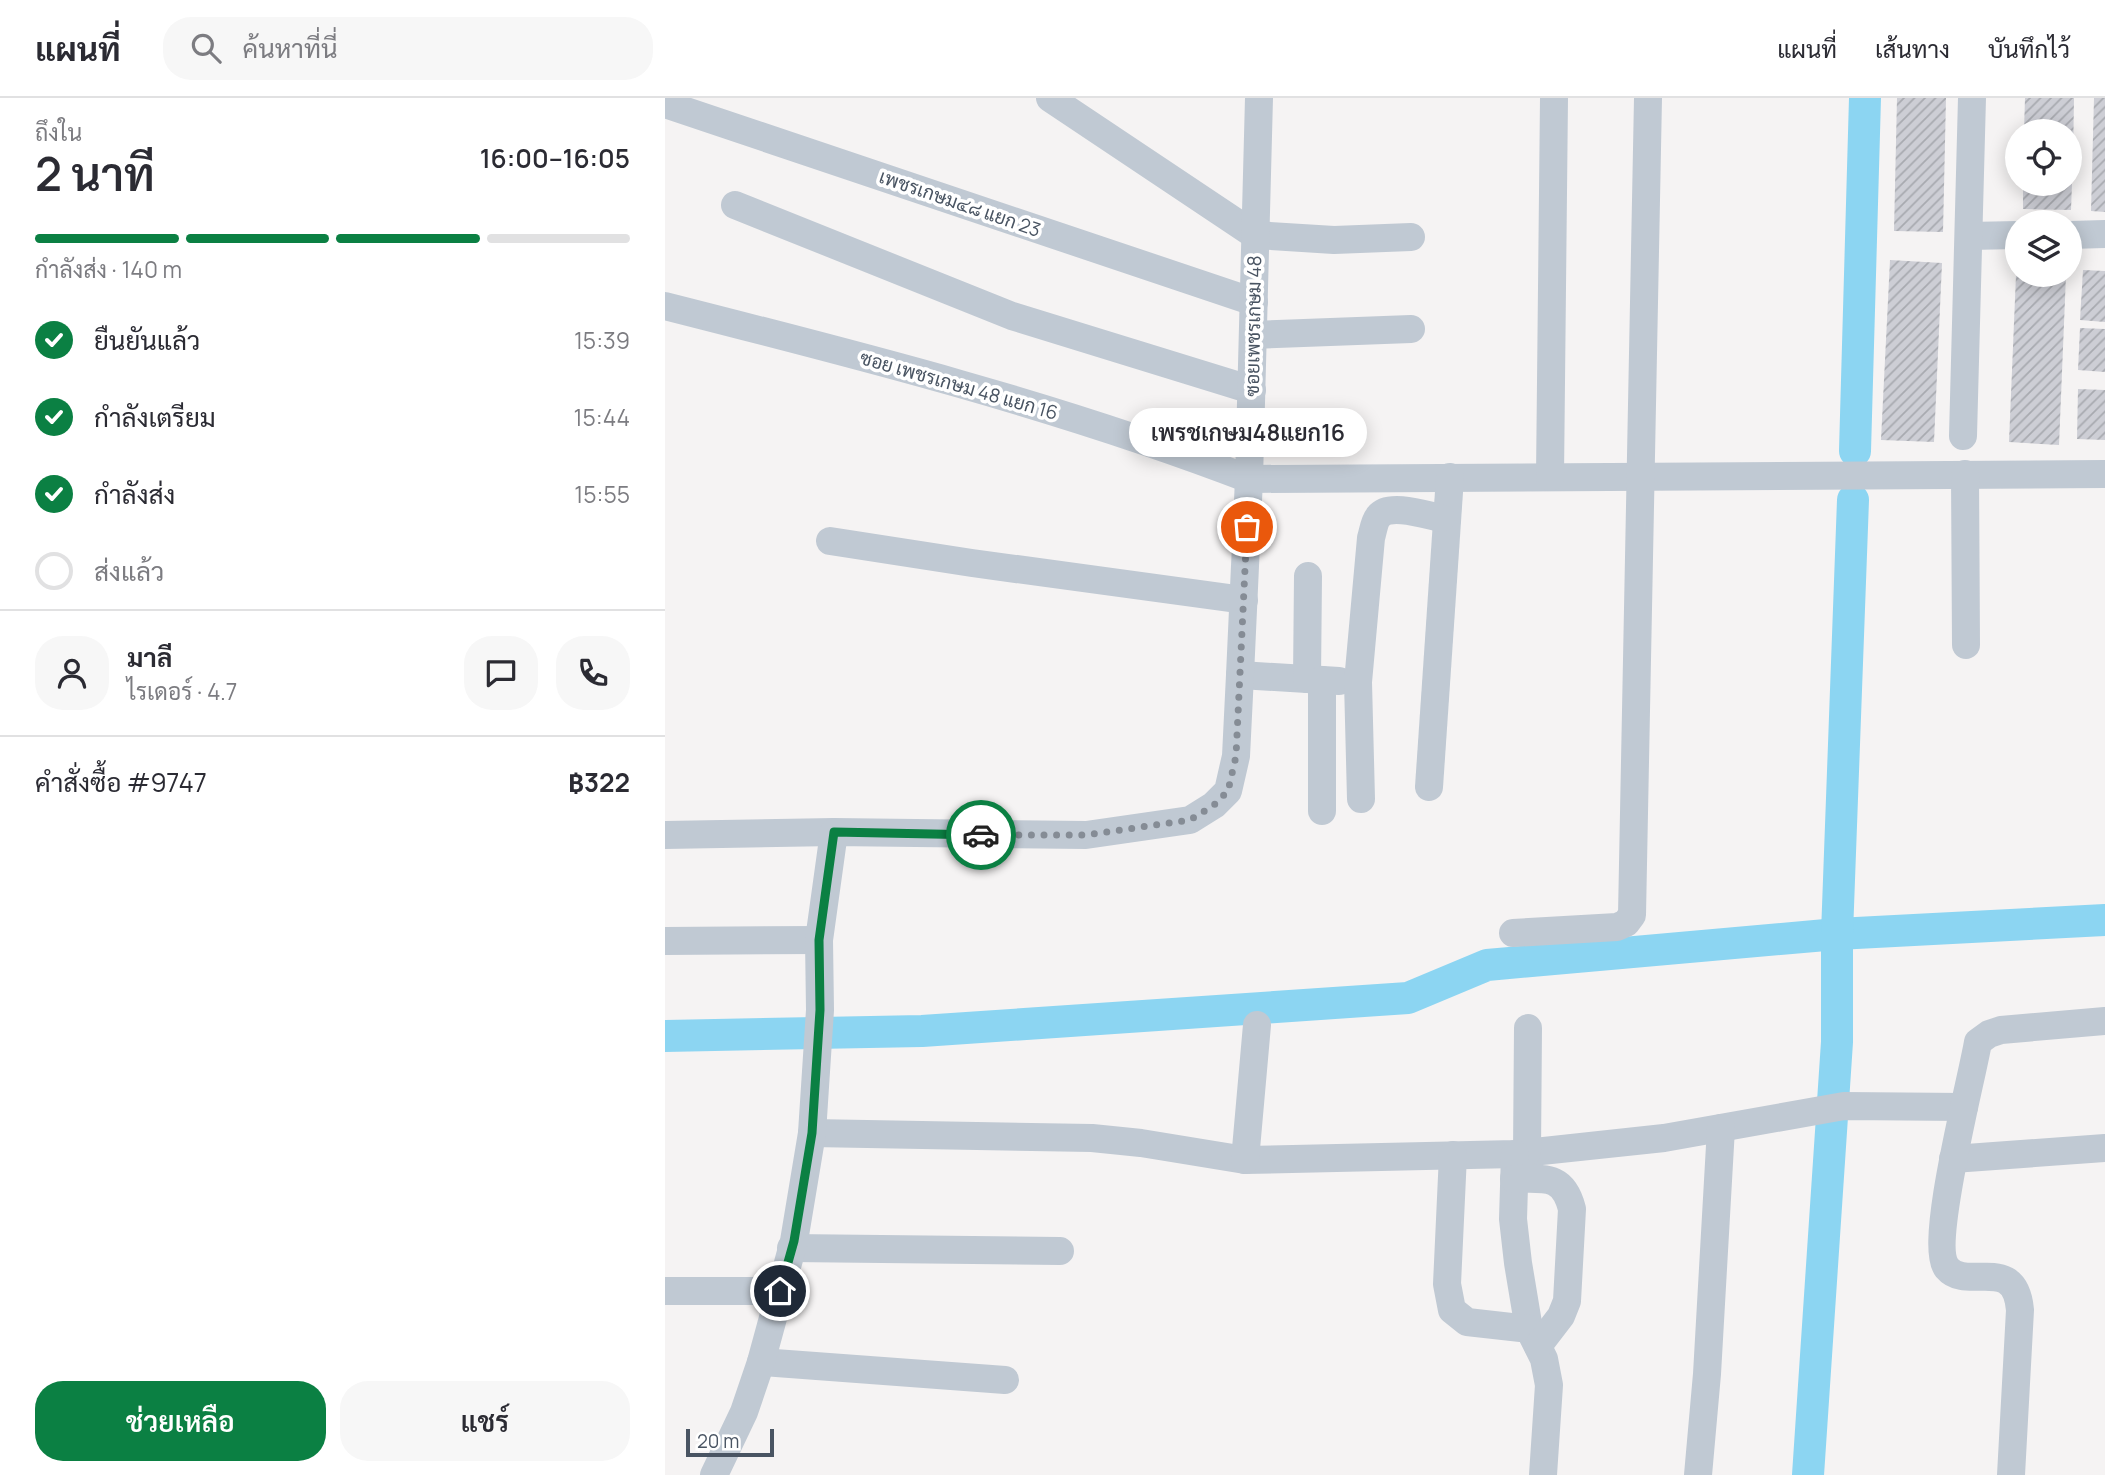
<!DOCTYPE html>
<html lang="th">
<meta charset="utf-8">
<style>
body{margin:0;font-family:Manrope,Sarabun,sans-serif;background:#f7f7f7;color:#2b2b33;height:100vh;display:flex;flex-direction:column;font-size:26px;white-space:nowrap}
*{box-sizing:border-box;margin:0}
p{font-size:23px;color:#7c7c81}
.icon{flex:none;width:38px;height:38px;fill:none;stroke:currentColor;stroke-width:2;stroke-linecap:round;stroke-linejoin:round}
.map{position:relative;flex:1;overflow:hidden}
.sheet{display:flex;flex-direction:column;background:#fff;width:665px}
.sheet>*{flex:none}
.fabs{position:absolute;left:1340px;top:21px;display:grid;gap:14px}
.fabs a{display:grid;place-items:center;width:77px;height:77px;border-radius:50%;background:#fff;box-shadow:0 4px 18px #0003;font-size:35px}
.scale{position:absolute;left:21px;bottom:18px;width:88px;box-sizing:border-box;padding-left:7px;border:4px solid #495462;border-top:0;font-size:19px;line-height:24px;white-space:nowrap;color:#495462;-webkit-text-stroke:5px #fff;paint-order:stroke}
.pin{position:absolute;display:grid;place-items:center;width:60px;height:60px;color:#fff;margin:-30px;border:4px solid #fff;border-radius:50%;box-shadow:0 2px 7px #0007}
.courier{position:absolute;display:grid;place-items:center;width:70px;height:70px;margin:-35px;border:5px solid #0b8043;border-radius:50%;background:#fff;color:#222;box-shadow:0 2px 9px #0007}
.bubble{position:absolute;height:49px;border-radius:24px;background:#fff;box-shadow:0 4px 18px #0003;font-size:23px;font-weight:600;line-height:49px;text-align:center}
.summary em{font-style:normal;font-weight:600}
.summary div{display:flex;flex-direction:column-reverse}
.summary{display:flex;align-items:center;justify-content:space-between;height:119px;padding:0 35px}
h1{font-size:46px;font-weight:600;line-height:52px}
.bar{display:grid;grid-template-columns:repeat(4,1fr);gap:10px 7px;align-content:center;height:84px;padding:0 35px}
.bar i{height:9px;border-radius:5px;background:#e1e1e2}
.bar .on{background:#0b8043}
.bar p{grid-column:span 4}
.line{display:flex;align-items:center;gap:18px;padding:0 35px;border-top:2px solid #e1e1e2}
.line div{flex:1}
.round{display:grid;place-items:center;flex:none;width:74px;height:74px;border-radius:28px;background:#f7f7f7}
ol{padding:0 35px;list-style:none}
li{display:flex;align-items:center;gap:21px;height:77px}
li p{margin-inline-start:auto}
li .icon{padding:7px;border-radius:50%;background:#0b8043;color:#fff;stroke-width:4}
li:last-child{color:#7c7c81}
li i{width:38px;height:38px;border:4px solid #e1e1e2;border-radius:50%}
.button{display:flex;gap:14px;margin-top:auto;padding:14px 35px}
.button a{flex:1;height:80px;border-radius:28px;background:#0b8043;color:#fff;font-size:28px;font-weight:600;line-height:80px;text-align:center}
.button a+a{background:#f7f7f7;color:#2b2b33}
header{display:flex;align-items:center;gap:42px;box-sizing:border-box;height:98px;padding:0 35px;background:#fff;border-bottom:2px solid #e1e1e2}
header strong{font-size:33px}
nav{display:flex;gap:38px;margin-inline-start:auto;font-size:24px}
.search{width:490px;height:63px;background:#f7f7f7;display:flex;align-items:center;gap:18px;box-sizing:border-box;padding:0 24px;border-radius:28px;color:#7c7c81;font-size:26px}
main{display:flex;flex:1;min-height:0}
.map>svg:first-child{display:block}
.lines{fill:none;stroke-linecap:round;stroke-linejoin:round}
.canal{stroke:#8cd5f2;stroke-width:32}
.building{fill:url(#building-hatch)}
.minor{stroke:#c0c9d3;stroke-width:28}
.done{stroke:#858c95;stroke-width:7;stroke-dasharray:0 12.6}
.route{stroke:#0b8043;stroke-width:9}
.labels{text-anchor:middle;stroke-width:7;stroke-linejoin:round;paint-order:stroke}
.street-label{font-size:19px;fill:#495462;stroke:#fff}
</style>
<header>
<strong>แผนที่</strong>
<div class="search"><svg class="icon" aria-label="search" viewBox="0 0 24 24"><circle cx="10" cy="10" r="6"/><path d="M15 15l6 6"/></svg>ค้นหาที่นี่</div>
<nav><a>แผนที่</a><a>เส้นทาง</a><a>บันทึกไว้</a></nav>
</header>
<main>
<section class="sheet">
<div class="summary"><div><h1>2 นาที</h1><p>ถึงใน</p></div><em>16:00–16:05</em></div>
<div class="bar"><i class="on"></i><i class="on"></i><i class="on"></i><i></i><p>กำลังส่ง · 140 m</p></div>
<ol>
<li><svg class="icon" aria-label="check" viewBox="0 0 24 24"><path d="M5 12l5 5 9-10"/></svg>ยืนยันแล้ว<p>15:39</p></li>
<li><svg class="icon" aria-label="check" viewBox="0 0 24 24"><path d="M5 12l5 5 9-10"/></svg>กำลังเตรียม<p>15:44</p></li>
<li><svg class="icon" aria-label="check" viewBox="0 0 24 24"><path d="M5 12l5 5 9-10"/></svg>กำลังส่ง<p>15:55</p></li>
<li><i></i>ส่งแล้ว</li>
</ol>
<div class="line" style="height:126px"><a class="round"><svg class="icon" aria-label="person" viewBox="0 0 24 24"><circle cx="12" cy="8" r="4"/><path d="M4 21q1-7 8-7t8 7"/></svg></a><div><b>มาลี</b><p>ไรเดอร์ · 4.7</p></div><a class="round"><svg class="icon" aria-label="chat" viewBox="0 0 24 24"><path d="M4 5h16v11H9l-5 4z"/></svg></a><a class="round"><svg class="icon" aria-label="phone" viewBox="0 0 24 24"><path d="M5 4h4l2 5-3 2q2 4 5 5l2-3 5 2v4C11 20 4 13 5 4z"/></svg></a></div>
<div class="line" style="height:91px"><div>คำสั่งซื้อ #9747</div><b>฿322</b></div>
<div class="button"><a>ช่วยเหลือ</a><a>แชร์</a></div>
</section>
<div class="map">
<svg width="1440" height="1377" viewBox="0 0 1440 1377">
<defs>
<pattern id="building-hatch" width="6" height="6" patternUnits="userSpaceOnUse" patternTransform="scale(1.75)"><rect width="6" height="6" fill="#cdced5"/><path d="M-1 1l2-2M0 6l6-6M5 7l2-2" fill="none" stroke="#a8aab0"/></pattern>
</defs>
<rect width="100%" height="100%" fill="#f5f3f3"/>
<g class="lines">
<g class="canal">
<polyline points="1190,353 1200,0"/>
<polyline points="0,938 257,933 743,900 822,867 1172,836 1440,822"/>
<polyline points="1143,1377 1172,944 1172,836 1188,402"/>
</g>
</g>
<g class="building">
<polygon points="1232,0 1281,0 1278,134 1229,133"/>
<polygon points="1360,0 1409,0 1408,63 1405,63 1405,33 1359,33"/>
<polygon points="1429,0 1440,0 1440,114 1426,113"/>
<polygon points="1358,86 1407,86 1406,112 1358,111"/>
<polygon points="1225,162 1277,165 1269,344 1216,342"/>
<polygon points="1418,172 1440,173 1440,224 1415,222"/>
<polygon points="1351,177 1401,177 1394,347 1344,344"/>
<polygon points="1415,230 1440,231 1440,274 1413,272"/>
<polygon points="1413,291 1440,292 1440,342 1412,341"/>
</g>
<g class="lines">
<g class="minor">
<polyline points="385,0 590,137 669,142 746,139"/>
<polyline points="0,6 589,204"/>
<polyline points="70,107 347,218 587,292"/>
<polyline points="1405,137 1440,136"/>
<polyline points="1304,138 1353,137"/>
<path d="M0,208c197,50 394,100 584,173l856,-5"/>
<polyline points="588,237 746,231"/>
<polyline points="1298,338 1307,0"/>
<polyline points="1300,376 1301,547"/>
<polyline points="885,379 889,0"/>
<polyline points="165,443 307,465 579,502"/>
<polyline points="575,577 674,583"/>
<polyline points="642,581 643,478"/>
<polyline points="764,689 785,379"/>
<path d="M696,701l-3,-117 13,-144c2,-6 3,-17 8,-22 10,-13 47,-1 62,2"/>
<polyline points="657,713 657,582"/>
<polyline points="0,737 169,734 421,737 525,722 549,707 563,693 571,658 575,577 584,381 594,0"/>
<polyline points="848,835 952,829 961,825 967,817 983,0"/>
<polyline points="0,843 154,842"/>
<polyline points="147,1035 427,1040 476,1045 580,1062 850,1056 999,1040 1179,1008 1299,1009"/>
<polyline points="862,1054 863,930"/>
<polyline points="850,1056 848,1121 853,1165 864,1231 879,1261 884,1287 878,1377"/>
<polyline points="788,1057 782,1186 787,1212 802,1224 864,1231"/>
<polyline points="1288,1061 1440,1050"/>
<polyline points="580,1062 592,927"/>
<path d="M849,1081c31,0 49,-5 58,30l-5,92 -6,15 -23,30"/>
<polyline points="126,1150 395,1153"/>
<polyline points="0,1193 115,1193"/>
<polyline points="96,1264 340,1282"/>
<polyline points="49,1377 79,1314 96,1264 129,1143 147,1035 155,912 154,842 169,734"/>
<polyline points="1033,1377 1042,1276 1056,1030"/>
<path d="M1346,1377l9,-165c-5,-57 -53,-18 -73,-42 -19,-24 25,-189 31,-226l11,-8 12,-4 104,-9"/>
</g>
</g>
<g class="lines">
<polyline class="done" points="316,737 421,737 525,722 549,707 563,693 571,658 582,429"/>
<polyline class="route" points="115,1193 129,1143 147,1035 155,912 154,842 169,734 316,737"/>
</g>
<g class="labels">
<g class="street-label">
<text transform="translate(295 105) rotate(19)" y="7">เพชรเกษม๔๘ แยก 23</text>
<text transform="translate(588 228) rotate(-89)" y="7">ซอยเพชรเกษม 48</text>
<text transform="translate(294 287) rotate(16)" y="7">ซอย เพชรเกษม 48 แยก 16</text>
</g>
</g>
</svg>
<div class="fabs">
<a><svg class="icon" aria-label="locate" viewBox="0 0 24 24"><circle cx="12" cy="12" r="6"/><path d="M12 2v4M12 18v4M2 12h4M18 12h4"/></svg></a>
<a><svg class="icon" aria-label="layers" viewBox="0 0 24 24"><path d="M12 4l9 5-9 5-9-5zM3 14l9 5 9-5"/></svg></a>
</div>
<div class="scale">20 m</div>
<div class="pin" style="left:582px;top:429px;background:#ea580c"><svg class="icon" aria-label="bag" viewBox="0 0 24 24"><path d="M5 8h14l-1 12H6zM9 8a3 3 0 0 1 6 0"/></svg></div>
<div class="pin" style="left:115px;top:1193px;background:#1f2937"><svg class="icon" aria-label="home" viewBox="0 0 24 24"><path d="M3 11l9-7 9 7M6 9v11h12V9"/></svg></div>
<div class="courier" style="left:316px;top:737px"><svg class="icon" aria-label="car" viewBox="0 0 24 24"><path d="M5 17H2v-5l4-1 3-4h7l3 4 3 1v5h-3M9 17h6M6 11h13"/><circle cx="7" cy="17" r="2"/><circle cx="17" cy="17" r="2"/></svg></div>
<div class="bubble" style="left:464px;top:310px;width:238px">เพรชเกษม48แยก16</div>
</div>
</main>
